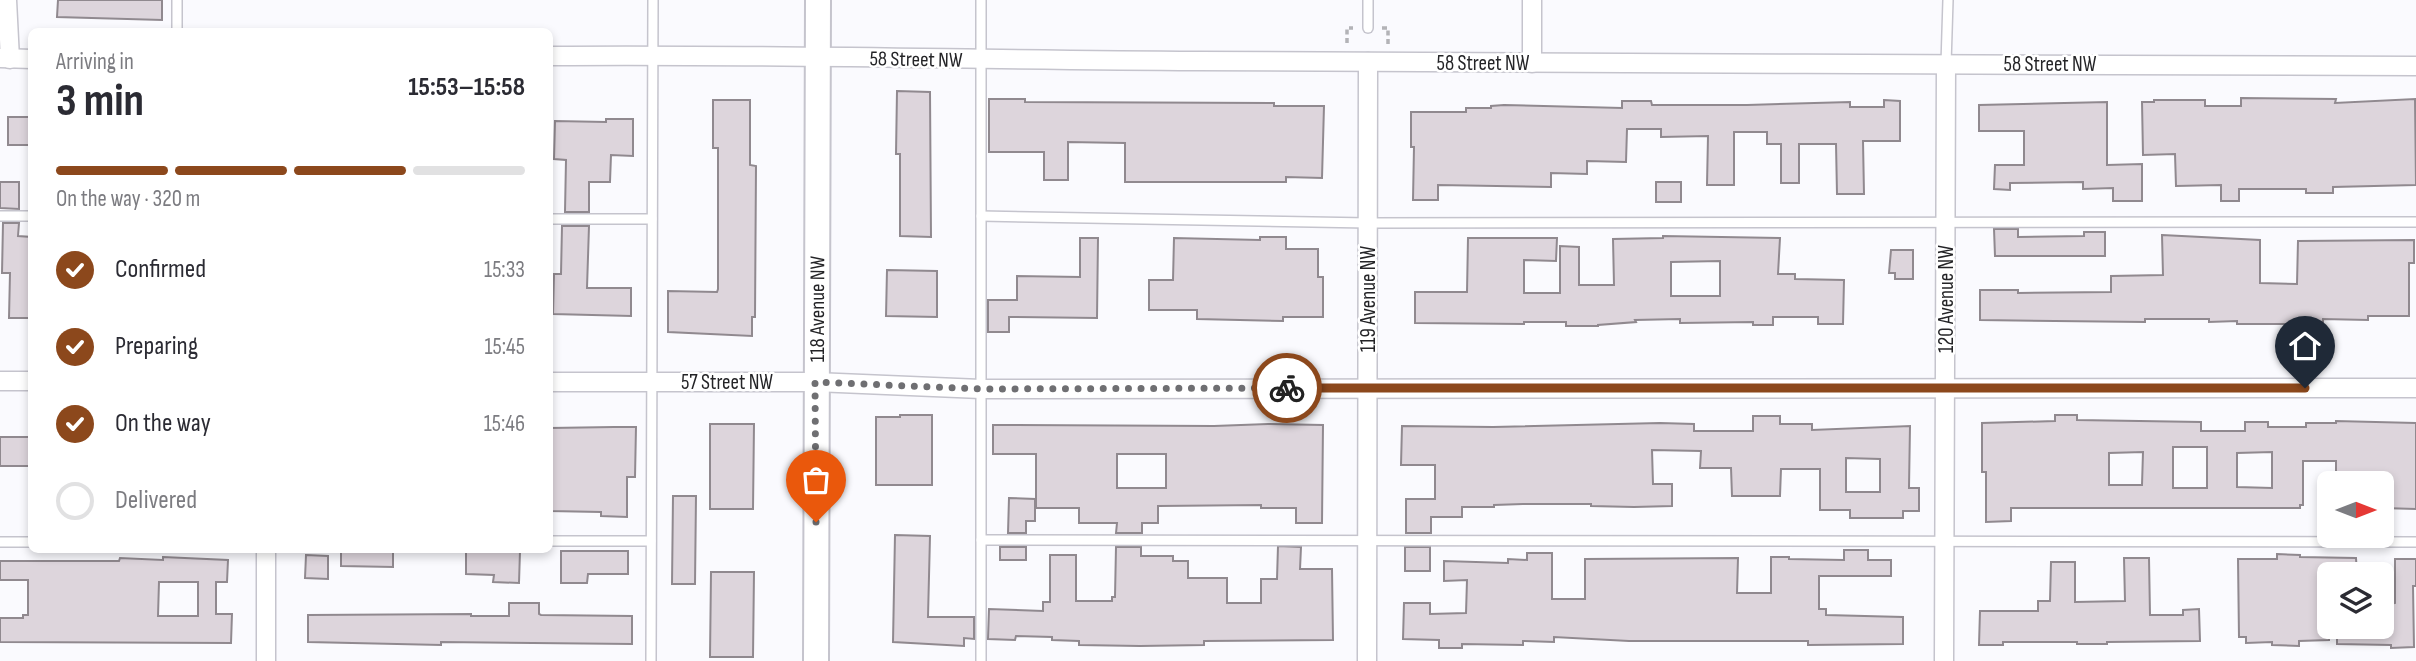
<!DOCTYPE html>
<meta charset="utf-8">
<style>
body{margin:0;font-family:"Sofia Sans Condensed",sans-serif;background:#f7f7f7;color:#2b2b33;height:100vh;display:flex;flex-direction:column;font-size:26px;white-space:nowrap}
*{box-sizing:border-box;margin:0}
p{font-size:23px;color:#7c7c81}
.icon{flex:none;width:38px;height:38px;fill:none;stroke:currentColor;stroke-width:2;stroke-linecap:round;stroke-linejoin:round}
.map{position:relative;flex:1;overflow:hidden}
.panel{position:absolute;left:28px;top:28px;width:525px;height:525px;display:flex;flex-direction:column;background:#fff;border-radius:10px;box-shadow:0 4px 10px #0003}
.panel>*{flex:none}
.needle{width:46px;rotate:90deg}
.controls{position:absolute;left:2317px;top:471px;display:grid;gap:14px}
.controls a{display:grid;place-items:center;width:77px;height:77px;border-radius:10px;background:#fff;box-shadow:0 4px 10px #0003;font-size:35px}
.pin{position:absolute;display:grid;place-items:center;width:60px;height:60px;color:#fff;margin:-72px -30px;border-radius:50% 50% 50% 0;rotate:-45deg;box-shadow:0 0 7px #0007}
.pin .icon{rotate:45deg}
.courier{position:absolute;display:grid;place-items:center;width:70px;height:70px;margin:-35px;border:5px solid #8c481c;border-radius:50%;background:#fff;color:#222;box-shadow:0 2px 9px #0007}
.summary em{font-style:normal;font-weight:700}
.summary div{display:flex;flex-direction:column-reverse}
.summary{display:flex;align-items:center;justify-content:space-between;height:119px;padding:0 28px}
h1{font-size:46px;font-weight:700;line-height:52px}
.bar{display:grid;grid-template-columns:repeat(4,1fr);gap:10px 7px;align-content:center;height:84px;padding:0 28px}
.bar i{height:9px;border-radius:5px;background:#e1e1e2}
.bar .selected{background:#8c481c}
.bar p{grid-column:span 4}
ol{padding:0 28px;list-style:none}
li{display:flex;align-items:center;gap:21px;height:77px}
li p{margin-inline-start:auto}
li .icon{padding:7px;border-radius:50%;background:#8c481c;color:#fff;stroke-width:4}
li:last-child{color:#7c7c81}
li i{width:38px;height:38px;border:4px solid #e1e1e2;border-radius:50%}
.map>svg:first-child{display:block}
.building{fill:#ddd5dc;stroke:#90898f;stroke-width:2;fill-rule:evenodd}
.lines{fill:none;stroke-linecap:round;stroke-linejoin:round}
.service-casing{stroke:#c5c4cd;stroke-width:12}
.minor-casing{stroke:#c5c4cd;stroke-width:21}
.secondary-casing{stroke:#c5c4cd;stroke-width:28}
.path{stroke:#b3b3b7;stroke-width:3.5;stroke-dasharray:5 3.5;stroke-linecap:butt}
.service{stroke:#fff;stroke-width:9}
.minor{stroke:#fff;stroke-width:18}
.secondary{stroke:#fff;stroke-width:24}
.done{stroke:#6f6f72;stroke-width:7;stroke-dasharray:0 12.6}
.route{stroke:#8c481c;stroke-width:9}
.labels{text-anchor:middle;stroke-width:5;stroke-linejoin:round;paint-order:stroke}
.street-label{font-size:21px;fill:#242427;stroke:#fff}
</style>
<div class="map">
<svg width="2416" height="661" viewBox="0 0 2416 661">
<rect width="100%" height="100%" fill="#fafafe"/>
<g class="building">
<polygon points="58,0 162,0 162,20 57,17"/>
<polygon points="897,91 930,92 931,237 900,236 900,154 896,154"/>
<polygon points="2241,98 2336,99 2335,103 2415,99 2416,185 2333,187 2333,193 2306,193 2306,189 2239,189 2239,201 2221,201 2221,185 2176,186 2175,154 2143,155 2142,102 2154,102 2154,100 2205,100 2205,106 2241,106"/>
<polygon points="989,99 1025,99 1025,102 1274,103 1274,106 1324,106 1322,178 1286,177 1286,182 1125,182 1125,143 1068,142 1068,180 1044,180 1044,152 989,152"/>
<polygon points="713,100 750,100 750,165 756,166 755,317 752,317 752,336 668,332 668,291 717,292 718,289 718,148 713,148"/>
<polygon points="1884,100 1900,101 1900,141 1863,141 1864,194 1837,194 1836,144 1799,144 1799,183 1781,183 1781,144 1767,144 1767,132 1734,132 1734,185 1707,185 1708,136 1661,137 1661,129 1627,129 1626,162 1587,161 1587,174 1551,173 1551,187 1438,185 1438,200 1413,200 1414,147 1411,147 1411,112 1466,112 1466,108 1491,108 1491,106 1504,105 1622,108 1622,101 1651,101 1652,105 1747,105 1850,102 1850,107 1884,107"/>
<polygon points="2107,102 2107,165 2142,164 2142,201 2113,201 2113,188 2083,189 2083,182 2010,183 2010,190 1994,189 1995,165 2024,165 2024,131 1979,131 1979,105"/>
<rect x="8" y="117" width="24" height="28"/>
<polygon points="606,119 633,119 633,156 611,155 610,182 589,182 589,212 565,212 566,160 554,159 555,121 606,122"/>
<polygon points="0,182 19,182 19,209 0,208"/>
<rect x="1656" y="182" width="25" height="20"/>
<polygon points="3,223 19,223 18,236 32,237 32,318 9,318 10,273 2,273"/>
<polygon points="562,226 589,226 587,288 631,288 631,316 553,314 554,274 561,274"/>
<polygon points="1994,229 2018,229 2018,237 2084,236 2084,232 2105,232 2105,256 1995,256"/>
<polygon points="2162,235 2260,240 2260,283 2297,284 2298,241 2414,240 2414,263 2409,263 2409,316 2368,316 2368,320 2323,319 2323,326 2286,327 2286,324 2237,324 2237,321 2209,322 2209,319 2145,319 2145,322 1980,320 1980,290 2018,290 2018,293 2111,292 2111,276 2163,275"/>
<path d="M1663,236l117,2 -2,36h17v5l49,1 -1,44h-25v-7h-45v8h-20v-3l-73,1v-4l-45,1 1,2 -38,3v1h-32v-4h-42v2l-109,-1v-31h52l1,-54h89l-1,23 -32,-1v33h36v-47l19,1v38h35l-1,-46 50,-1zM1720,261v35h-49v-34z"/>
<polygon points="1260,237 1286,237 1286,249 1318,249 1318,277 1323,277 1323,317 1283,317 1283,321 1197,319 1197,310 1149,310 1149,280 1173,280 1174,238 1260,240"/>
<polygon points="1080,238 1098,238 1097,318 1009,317 1009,332 988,332 988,300 1017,300 1017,276 1080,277"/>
<polygon points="1891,250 1913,250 1913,279 1895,279 1895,273 1889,273"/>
<polygon points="887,270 937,271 937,317 886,316"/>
<polygon points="900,415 932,415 932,485 876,485 876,417 900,417"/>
<path d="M2055,415h22v5l124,2v9h44v-9h23v5h38v-4h30v-2l80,2v86l-34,-1v-25h-46v-22h-33v44h-3v3h-289v13l-25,1v-50h-4v-49l73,-2zM2173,447h34v41h-34zM2143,452l-1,33h-33v-32zM2272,452v36l-35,-1v-34z"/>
<path d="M1753,416h27v8h32v6l98,-4 -1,62h10v23h-16v7h-53v-8h-30v-41h-39l-1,27h-48l-1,-28h-31l1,-17 -49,-1 1,34h19v22l-38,1 -43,-1v-2h-68l-29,1v2h-32v10h-31v16h-25v-34h29v-34h-34l1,-39 91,1 167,-4 34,1v7h59zM1846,458l34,1v33h-34z"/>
<polygon points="710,424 754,424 753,509 710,509"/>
<path d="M1268,424l55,1 -1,98h-26v-15h-35v-3l-103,1v17h-16v10h-26l1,-10h-38v-15h-43v-54h-43v-29l221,1zM1117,454h49v34h-49z"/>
<polygon points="614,427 636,427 635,477 627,477 627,517 601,516 601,512 550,511 550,428"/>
<rect x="0" y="437" width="32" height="29"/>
<polygon points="673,496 696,496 695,584 672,584"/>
<polygon points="1009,498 1035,499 1035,521 1026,521 1026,533 1008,533"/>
<polygon points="895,535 930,536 928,617 974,617 974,639 964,638 964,646 893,642"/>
<polygon points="1278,546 1301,547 1300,569 1332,569 1333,640 1204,641 1204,645 1140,646 1079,645 1079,641 1052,640 1052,637 1016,636 1015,640 988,639 989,609 1043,611 1043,602 1050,602 1050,555 1076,555 1076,601 1112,601 1112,597 1115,597 1116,547 1141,547 1141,556 1173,556 1173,561 1188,561 1188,578 1227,578 1227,603 1261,603 1261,579 1277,579"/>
<rect x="1000" y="547" width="26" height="13"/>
<rect x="1405" y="547" width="25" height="24"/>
<polygon points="1844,550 1868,550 1868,560 1891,560 1891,576 1819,576 1819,609 1826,609 1826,615 1903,617 1903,644 1808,645 1808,641 1629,641 1554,637 1554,642 1523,641 1523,645 1462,644 1462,648 1439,648 1439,640 1403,639 1404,603 1430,603 1430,614 1466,613 1467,580 1444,581 1444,561 1508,563 1508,559 1527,560 1527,553 1552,553 1552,599 1585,599 1585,559 1738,558 1737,593 1771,593 1771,557 1789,557 1789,559 1844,560"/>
<polygon points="341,551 393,551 393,567 341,566"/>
<polygon points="466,551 520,551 519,583 493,582 494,575 466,574"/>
<polygon points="561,551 628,551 628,574 588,574 587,583 561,583"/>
<polygon points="2277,554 2300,555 2300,557 2356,558 2357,574 2329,574 2329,640 2299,641 2299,646 2272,645 2272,642 2246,643 2246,637 2239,637 2238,559 2277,559"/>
<polygon points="306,555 328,556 328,579 305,578"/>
<path d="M163,557l65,3 -1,22h-11v32h16l-1,29 -231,-1v-24h23v-3h5v-35h-28v-19h119l1,-3 43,2zM159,582h39v34h-40z"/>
<polygon points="2124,558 2149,558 2150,615 2183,615 2183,610 2199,609 2200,641 2107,642 2107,644 2077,644 2077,642 2003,642 2003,645 1979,645 1980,611 2038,611 2038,601 2050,601 2051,562 2075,562 2075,602 2125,601"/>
<polygon points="2395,559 2416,559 2416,586 2413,586 2414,647 2391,648 2391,645 2337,644 2337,626 2382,626 2382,606 2395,603"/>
<polygon points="711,572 754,572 753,657 710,657"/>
<polygon points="509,603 539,603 539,614 541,615 632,616 632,644 441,642 441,645 308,642 308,615 471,614 471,616 509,616"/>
</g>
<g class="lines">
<g class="service-casing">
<g id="service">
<polyline points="981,0 981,661"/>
<polyline points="1368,28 1368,0"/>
<polyline points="177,32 177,0"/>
<polyline points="1946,64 1948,0"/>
<polyline points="0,216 32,216"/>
<polyline points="981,216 1368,223 2416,222"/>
<polyline points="550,219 652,219"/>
<path d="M981,540c479,-2 957,2 1435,2"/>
<polyline points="550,541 651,541"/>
<polyline points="0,542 32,542"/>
<polyline points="651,661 653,0"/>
</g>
</g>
<g class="minor-casing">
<g id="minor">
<polyline points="7,0 10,59"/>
<path d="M550,56c215,-2 431,4 647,5 406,3 813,3 1219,5"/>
<polyline points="0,58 32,59"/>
<polyline points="1532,63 1532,0"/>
<polyline points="0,381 32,381"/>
<polyline points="550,382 815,382 981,389 2416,388"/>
<polyline points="266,661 266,550"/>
<polyline points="1367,661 1368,62"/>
<polyline points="1944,661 1946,64"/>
</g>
</g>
<g class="secondary-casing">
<g id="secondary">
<path id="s1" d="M816,661l2,-661"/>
</g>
</g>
<g class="path">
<polyline points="1382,28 1388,28 1388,45"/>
<polyline points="1347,43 1347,28 1353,28"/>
</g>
<use href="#service" class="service"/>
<use href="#minor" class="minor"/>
<use href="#secondary" class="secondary"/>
</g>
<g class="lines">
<polyline class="done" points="816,522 815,382 981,389 1287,388"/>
<polyline class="route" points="1287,388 2305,388"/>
</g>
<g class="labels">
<g class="street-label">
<text transform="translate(916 59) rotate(1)" y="7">58 Street NW</text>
<text x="1483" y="70">58 Street NW</text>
<text x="2050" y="71">58 Street NW</text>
<text transform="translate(1368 299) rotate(-90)" y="7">119 Avenue NW</text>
<text transform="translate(1946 299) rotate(-90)" y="7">120 Avenue NW</text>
<text dy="7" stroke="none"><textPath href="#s1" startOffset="352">118 Avenue NW</textPath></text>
<text x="727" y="389">57 Street NW</text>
</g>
</g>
</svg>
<div class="controls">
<a><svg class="needle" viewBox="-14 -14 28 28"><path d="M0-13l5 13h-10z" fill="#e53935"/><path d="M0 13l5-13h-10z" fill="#7c7c81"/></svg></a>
<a><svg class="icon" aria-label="layers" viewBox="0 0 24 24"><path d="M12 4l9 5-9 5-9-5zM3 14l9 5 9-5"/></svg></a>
</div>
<div class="pin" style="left:816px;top:522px;background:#ea580c"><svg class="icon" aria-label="bag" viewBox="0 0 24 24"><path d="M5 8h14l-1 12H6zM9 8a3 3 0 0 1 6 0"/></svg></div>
<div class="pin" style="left:2305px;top:388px;background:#1f2937"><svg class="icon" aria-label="home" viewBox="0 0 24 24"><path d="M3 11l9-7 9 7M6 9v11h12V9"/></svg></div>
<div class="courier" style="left:1287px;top:388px"><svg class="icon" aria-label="bike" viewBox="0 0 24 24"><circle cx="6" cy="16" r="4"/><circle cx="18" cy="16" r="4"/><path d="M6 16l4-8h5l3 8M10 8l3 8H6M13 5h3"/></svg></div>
<section class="panel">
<div class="summary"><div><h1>3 min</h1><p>Arriving in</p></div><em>15:53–15:58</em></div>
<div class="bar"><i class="selected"></i><i class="selected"></i><i class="selected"></i><i></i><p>On the way · 320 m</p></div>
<ol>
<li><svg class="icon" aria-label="check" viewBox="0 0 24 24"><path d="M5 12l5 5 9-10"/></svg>Confirmed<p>15:33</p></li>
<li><svg class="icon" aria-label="check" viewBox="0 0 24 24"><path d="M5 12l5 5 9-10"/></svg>Preparing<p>15:45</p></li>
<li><svg class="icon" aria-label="check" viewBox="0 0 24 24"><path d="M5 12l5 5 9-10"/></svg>On the way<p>15:46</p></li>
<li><i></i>Delivered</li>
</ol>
</section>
</div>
